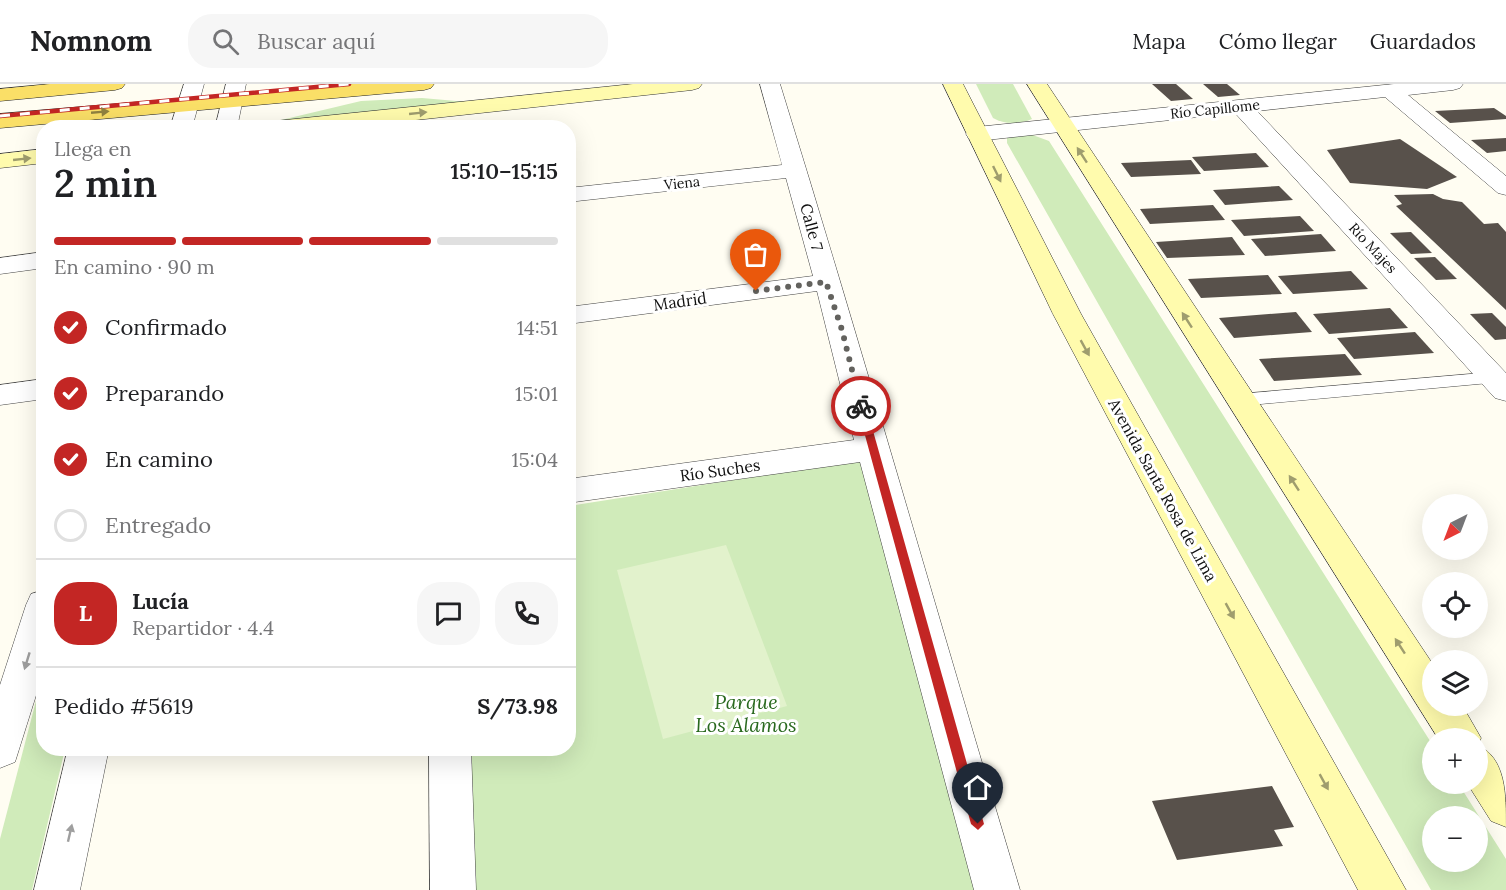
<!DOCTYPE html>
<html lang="es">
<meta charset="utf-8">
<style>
body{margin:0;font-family:Lora,serif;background:#f6f6f6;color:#202124;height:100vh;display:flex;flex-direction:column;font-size:22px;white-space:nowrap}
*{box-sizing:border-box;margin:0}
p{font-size:20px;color:#757577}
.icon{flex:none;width:33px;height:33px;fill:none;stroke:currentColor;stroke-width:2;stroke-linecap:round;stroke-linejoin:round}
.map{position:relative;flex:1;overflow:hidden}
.details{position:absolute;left:36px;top:36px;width:540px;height:636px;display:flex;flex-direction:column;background:#fff;border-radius:24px;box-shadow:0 6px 24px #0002}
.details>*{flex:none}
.needle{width:39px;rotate:222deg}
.tools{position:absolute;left:1422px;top:410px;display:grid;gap:12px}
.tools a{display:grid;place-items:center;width:66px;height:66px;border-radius:50%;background:#fff;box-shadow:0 6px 24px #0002;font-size:30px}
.pin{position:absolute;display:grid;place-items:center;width:51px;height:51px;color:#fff;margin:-62px -26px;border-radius:50% 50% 50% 0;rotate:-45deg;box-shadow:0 0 6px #0007}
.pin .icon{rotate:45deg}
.courier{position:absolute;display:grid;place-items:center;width:60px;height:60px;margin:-30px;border:4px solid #c32624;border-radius:50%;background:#fff;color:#222;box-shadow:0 2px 8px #0007}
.summary em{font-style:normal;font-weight:600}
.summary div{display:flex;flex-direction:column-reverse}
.summary{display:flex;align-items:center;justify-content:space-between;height:102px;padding:0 18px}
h1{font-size:39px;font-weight:600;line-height:45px}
.bar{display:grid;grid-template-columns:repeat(4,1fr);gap:9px 6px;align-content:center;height:72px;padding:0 18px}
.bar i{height:8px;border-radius:4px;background:#e0e0e0}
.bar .selected{background:#c32624}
.bar p{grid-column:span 4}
.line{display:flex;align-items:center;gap:15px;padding:0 18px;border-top:2px solid #e0e0e0}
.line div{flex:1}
.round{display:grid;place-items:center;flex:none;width:63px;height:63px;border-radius:24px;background:#f6f6f6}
ol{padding:0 18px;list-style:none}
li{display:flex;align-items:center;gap:18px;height:66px}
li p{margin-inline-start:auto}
li .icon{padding:6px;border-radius:50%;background:#c32624;color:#fff;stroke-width:4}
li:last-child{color:#757577}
li i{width:33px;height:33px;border:3px solid #e0e0e0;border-radius:50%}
header{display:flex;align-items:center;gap:36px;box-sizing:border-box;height:84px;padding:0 30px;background:#fff;border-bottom:2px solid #e0e0e0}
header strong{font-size:28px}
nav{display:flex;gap:33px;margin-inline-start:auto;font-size:21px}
.search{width:420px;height:54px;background:#f6f6f6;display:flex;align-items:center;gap:15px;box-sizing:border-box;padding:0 21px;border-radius:24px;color:#757577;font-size:22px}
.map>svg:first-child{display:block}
.green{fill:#d0ebba;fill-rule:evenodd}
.pitch{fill:#e2f2cc}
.building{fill:#58514b}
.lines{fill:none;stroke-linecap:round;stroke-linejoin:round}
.service-casing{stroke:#424242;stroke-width:1}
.minor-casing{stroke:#424242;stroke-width:1}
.tertiary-casing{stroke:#424242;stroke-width:1}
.secondary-casing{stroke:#313131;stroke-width:1}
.primary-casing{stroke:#202020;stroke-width:1}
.service{fill:#fff;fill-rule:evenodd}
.minor{fill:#fff;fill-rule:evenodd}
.tertiary{fill:#fff;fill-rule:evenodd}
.secondary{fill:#fffbad;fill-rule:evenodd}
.primary{fill:#fadf67;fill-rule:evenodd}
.rail-casing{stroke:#c32624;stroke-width:4.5}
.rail{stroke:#fff;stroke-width:3;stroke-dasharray:10;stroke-linecap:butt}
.oneway{fill:#90813f}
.oneway2{fill:#9f9d6e}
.oneway3{fill:#9f9f9f}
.route{fill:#c32624}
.done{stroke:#63625e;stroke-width:6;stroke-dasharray:0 10.8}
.labels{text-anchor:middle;stroke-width:6;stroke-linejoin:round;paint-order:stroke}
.far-street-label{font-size:14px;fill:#0f0f0f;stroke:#fff}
.street-label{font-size:16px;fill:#0f0f0f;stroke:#fff}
.near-park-label{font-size:20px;font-style:italic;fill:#29691e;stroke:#fff}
</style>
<header>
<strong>Nomnom</strong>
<div class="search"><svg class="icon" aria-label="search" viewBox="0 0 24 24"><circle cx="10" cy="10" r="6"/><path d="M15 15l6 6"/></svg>Buscar aquí</div>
<nav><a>Mapa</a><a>Cómo llegar</a><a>Guardados</a></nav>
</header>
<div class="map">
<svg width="1506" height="806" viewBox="0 0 1506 806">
<rect width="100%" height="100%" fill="#fffdf2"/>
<g class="green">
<path d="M976,0h37l19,35c-12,5 -27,6 -39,-1z"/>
<polygon points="422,14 468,18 277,37 361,17"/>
<path d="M1030,50l19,7 383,603v39h26l48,76v31h-75l-424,-747v-6zM1432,732h46v45h-46z"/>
<polygon points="860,376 977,806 466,806 462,665 568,664 569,422"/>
<polygon points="43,590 44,664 65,665 32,806 0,806 0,755"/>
</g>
<polygon class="pitch" points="726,461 787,622 663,655 617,486"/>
<g class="building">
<polygon points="1152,0 1176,0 1193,15 1171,17"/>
<polygon points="1203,0 1227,0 1240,11 1218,13"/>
<polygon points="1494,24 1506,32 1506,35 1450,39 1435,27"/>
<polygon points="1506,54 1506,67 1487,69 1471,56"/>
<polygon points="1400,55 1457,93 1427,105 1350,99 1327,66"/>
<polygon points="1256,69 1269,83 1204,87 1192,73"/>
<polygon points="1191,76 1201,90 1131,93 1121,79"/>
<polygon points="1279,102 1293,116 1225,121 1213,106"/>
<polygon points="1433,110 1443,115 1462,118 1484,140 1498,139 1506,148 1506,226 1396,122 1402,120 1394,111"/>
<polygon points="1213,121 1225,136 1150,140 1140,125"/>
<polygon points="1300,132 1314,147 1244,152 1231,136"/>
<polygon points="1411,148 1432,169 1411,170 1390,149"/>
<polygon points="1321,150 1336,167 1265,172 1251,155"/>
<polygon points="1232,153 1245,171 1167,174 1156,158"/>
<polygon points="1435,173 1457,195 1436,196 1414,174"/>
<polygon points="1351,187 1368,205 1293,210 1278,192"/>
<polygon points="1268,191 1282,210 1201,214 1188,195"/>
<polygon points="1390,224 1408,244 1329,250 1313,230"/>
<polygon points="1296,228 1312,248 1234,254 1219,234"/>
<polygon points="1492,229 1506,243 1506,255 1495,256 1470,230"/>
<polygon points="1415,248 1434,269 1354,275 1337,254"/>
<polygon points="1345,270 1362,291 1274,297 1259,275"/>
<polygon points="1272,702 1294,743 1274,746 1283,762 1177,776 1152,717"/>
</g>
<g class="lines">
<g class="service-casing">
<polygon id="service" points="1494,288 1500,290 1503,294 1500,298 1239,322 1230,316 1239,310"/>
</g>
<g class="minor-casing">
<g id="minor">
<path d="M760,0h20c83,267 159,537 240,806h-46l-114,-428 -292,41v-24l286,-39 -37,-149 -249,33v-17l245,-31 -27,-98 -218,24v-14l214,-23z"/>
<polygon points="1394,0 1463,0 1460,4 1453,6 1408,11 1506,92 1506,111 1498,109 1385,13 1257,27 1506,289 1506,317 1495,314 1235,29 977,57 969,55 966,50 969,45 977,43"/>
<polygon points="44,168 44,184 0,190 0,174"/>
<polygon points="44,295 44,315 0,321 0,301"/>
<polygon points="429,664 471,664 476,806 430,806"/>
</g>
</g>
<g class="tertiary-casing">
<g id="tertiary">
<polygon points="184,0 204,0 192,44 170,44"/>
<polygon points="226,0 246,0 237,44 215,44"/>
<polygon points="44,506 44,586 15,678 0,684 0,601 26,521 31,510"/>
<polygon points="68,664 109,664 80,806 34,806"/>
</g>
</g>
<g class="secondary-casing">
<g id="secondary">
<polygon points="633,0 702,0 699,4 692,6 342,44 265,44 268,39 276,37"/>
<polygon points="943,0 963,0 1081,230 1406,806 1358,806 1053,230"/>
<path d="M1027,0h20l385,579v42h30l19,33 -3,7c28,14 28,49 28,82l-15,-6 -24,-38h11v-45h-40z"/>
<polygon points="44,65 44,79 0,84 0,70"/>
</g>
</g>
<g class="primary-casing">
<g id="primary">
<polygon points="50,0 125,0 122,4 115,6 0,17 0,5"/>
<polygon points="353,0 434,0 431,4 424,6 0,44 0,30"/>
</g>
</g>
<use href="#service" class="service"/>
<use href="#minor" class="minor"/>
<use href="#tertiary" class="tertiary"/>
<use href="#secondary" class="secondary"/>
<use href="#primary" class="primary"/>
<g class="rail-casing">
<polyline id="rail" points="0,32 349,0"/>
</g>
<use href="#rail" class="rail"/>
</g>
<defs><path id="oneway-solid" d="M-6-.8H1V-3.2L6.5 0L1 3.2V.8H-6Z" transform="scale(1.5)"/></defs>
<use class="oneway" href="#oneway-solid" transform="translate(100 28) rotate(-5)"/>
<g class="oneway2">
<use href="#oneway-solid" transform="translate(418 29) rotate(-6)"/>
<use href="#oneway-solid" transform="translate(1082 71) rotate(-123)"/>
<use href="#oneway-solid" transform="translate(22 75) rotate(-6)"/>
<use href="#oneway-solid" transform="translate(997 90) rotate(64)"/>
<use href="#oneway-solid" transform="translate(1187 236) rotate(-123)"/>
<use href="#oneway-solid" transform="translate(1085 264) rotate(61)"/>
<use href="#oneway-solid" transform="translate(1294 399) rotate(-123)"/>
<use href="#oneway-solid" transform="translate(1230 527) rotate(61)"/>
<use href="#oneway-solid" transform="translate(1400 562) rotate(-123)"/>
<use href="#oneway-solid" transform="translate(1324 698) rotate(61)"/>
</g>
<g class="oneway3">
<use href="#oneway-solid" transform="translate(27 577) rotate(107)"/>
<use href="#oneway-solid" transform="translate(70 749) rotate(-77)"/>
</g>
<polygon class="route" points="861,319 866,322 984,740 978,746 971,740 857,322"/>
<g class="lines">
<polyline class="done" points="756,207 826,198 842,246 861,322"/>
</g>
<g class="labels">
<g class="far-street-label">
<text transform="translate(1215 25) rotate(-6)" y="5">Río Capillome</text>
<text transform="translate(682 99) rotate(-6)" y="5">Viena</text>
<text transform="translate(1373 164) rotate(47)" y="5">Río Majes</text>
</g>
<g class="street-label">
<text transform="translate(812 143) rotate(75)" y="6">Calle 7</text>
<text transform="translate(680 217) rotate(-8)" y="6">Madrid</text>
<text transform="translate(720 386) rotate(-8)" y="6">Río Suches</text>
<text transform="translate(1163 406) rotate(61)" y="6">Avenida Santa Rosa de Lima</text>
</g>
<g class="near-park-label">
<text x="746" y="625">Parque<tspan x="746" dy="23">Los Alamos</tspan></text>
</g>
</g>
</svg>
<div class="tools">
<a><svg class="needle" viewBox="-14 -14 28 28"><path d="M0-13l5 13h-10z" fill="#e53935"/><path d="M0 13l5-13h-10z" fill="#757577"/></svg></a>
<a><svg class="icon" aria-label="locate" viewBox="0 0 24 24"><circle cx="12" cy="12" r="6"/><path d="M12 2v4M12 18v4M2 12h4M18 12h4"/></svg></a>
<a><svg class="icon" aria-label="layers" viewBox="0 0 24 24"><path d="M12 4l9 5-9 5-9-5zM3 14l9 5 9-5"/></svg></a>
<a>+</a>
<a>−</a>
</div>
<div class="pin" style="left:756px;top:207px;background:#ea580c"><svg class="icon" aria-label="bag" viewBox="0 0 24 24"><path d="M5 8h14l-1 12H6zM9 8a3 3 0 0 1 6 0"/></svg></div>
<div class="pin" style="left:978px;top:740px;background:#1f2937"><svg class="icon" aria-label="home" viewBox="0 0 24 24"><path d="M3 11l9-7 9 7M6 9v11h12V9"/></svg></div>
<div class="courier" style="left:861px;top:322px"><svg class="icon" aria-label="bike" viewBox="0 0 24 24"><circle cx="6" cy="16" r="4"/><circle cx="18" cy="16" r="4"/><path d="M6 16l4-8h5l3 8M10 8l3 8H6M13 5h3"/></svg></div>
<section class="details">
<div class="summary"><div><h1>2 min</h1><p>Llega en</p></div><em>15:10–15:15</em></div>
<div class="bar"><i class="selected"></i><i class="selected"></i><i class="selected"></i><i></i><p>En camino · 90 m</p></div>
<ol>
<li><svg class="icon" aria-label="check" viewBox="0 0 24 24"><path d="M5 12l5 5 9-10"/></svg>Confirmado<p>14:51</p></li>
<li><svg class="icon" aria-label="check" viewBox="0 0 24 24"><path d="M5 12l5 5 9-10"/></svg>Preparando<p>15:01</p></li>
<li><svg class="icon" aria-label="check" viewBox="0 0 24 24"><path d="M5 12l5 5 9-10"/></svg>En camino<p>15:04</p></li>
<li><i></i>Entregado</li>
</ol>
<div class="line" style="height:108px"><b class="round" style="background:#c32624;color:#fff">L</b><div><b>Lucía</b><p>Repartidor · 4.4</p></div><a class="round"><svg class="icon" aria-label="chat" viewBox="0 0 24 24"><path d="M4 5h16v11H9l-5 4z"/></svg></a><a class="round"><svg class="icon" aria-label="phone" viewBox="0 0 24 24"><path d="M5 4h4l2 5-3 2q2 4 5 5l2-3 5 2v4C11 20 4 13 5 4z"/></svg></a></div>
<div class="line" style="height:78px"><div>Pedido #5619</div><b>S/73.98</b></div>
</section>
</div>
